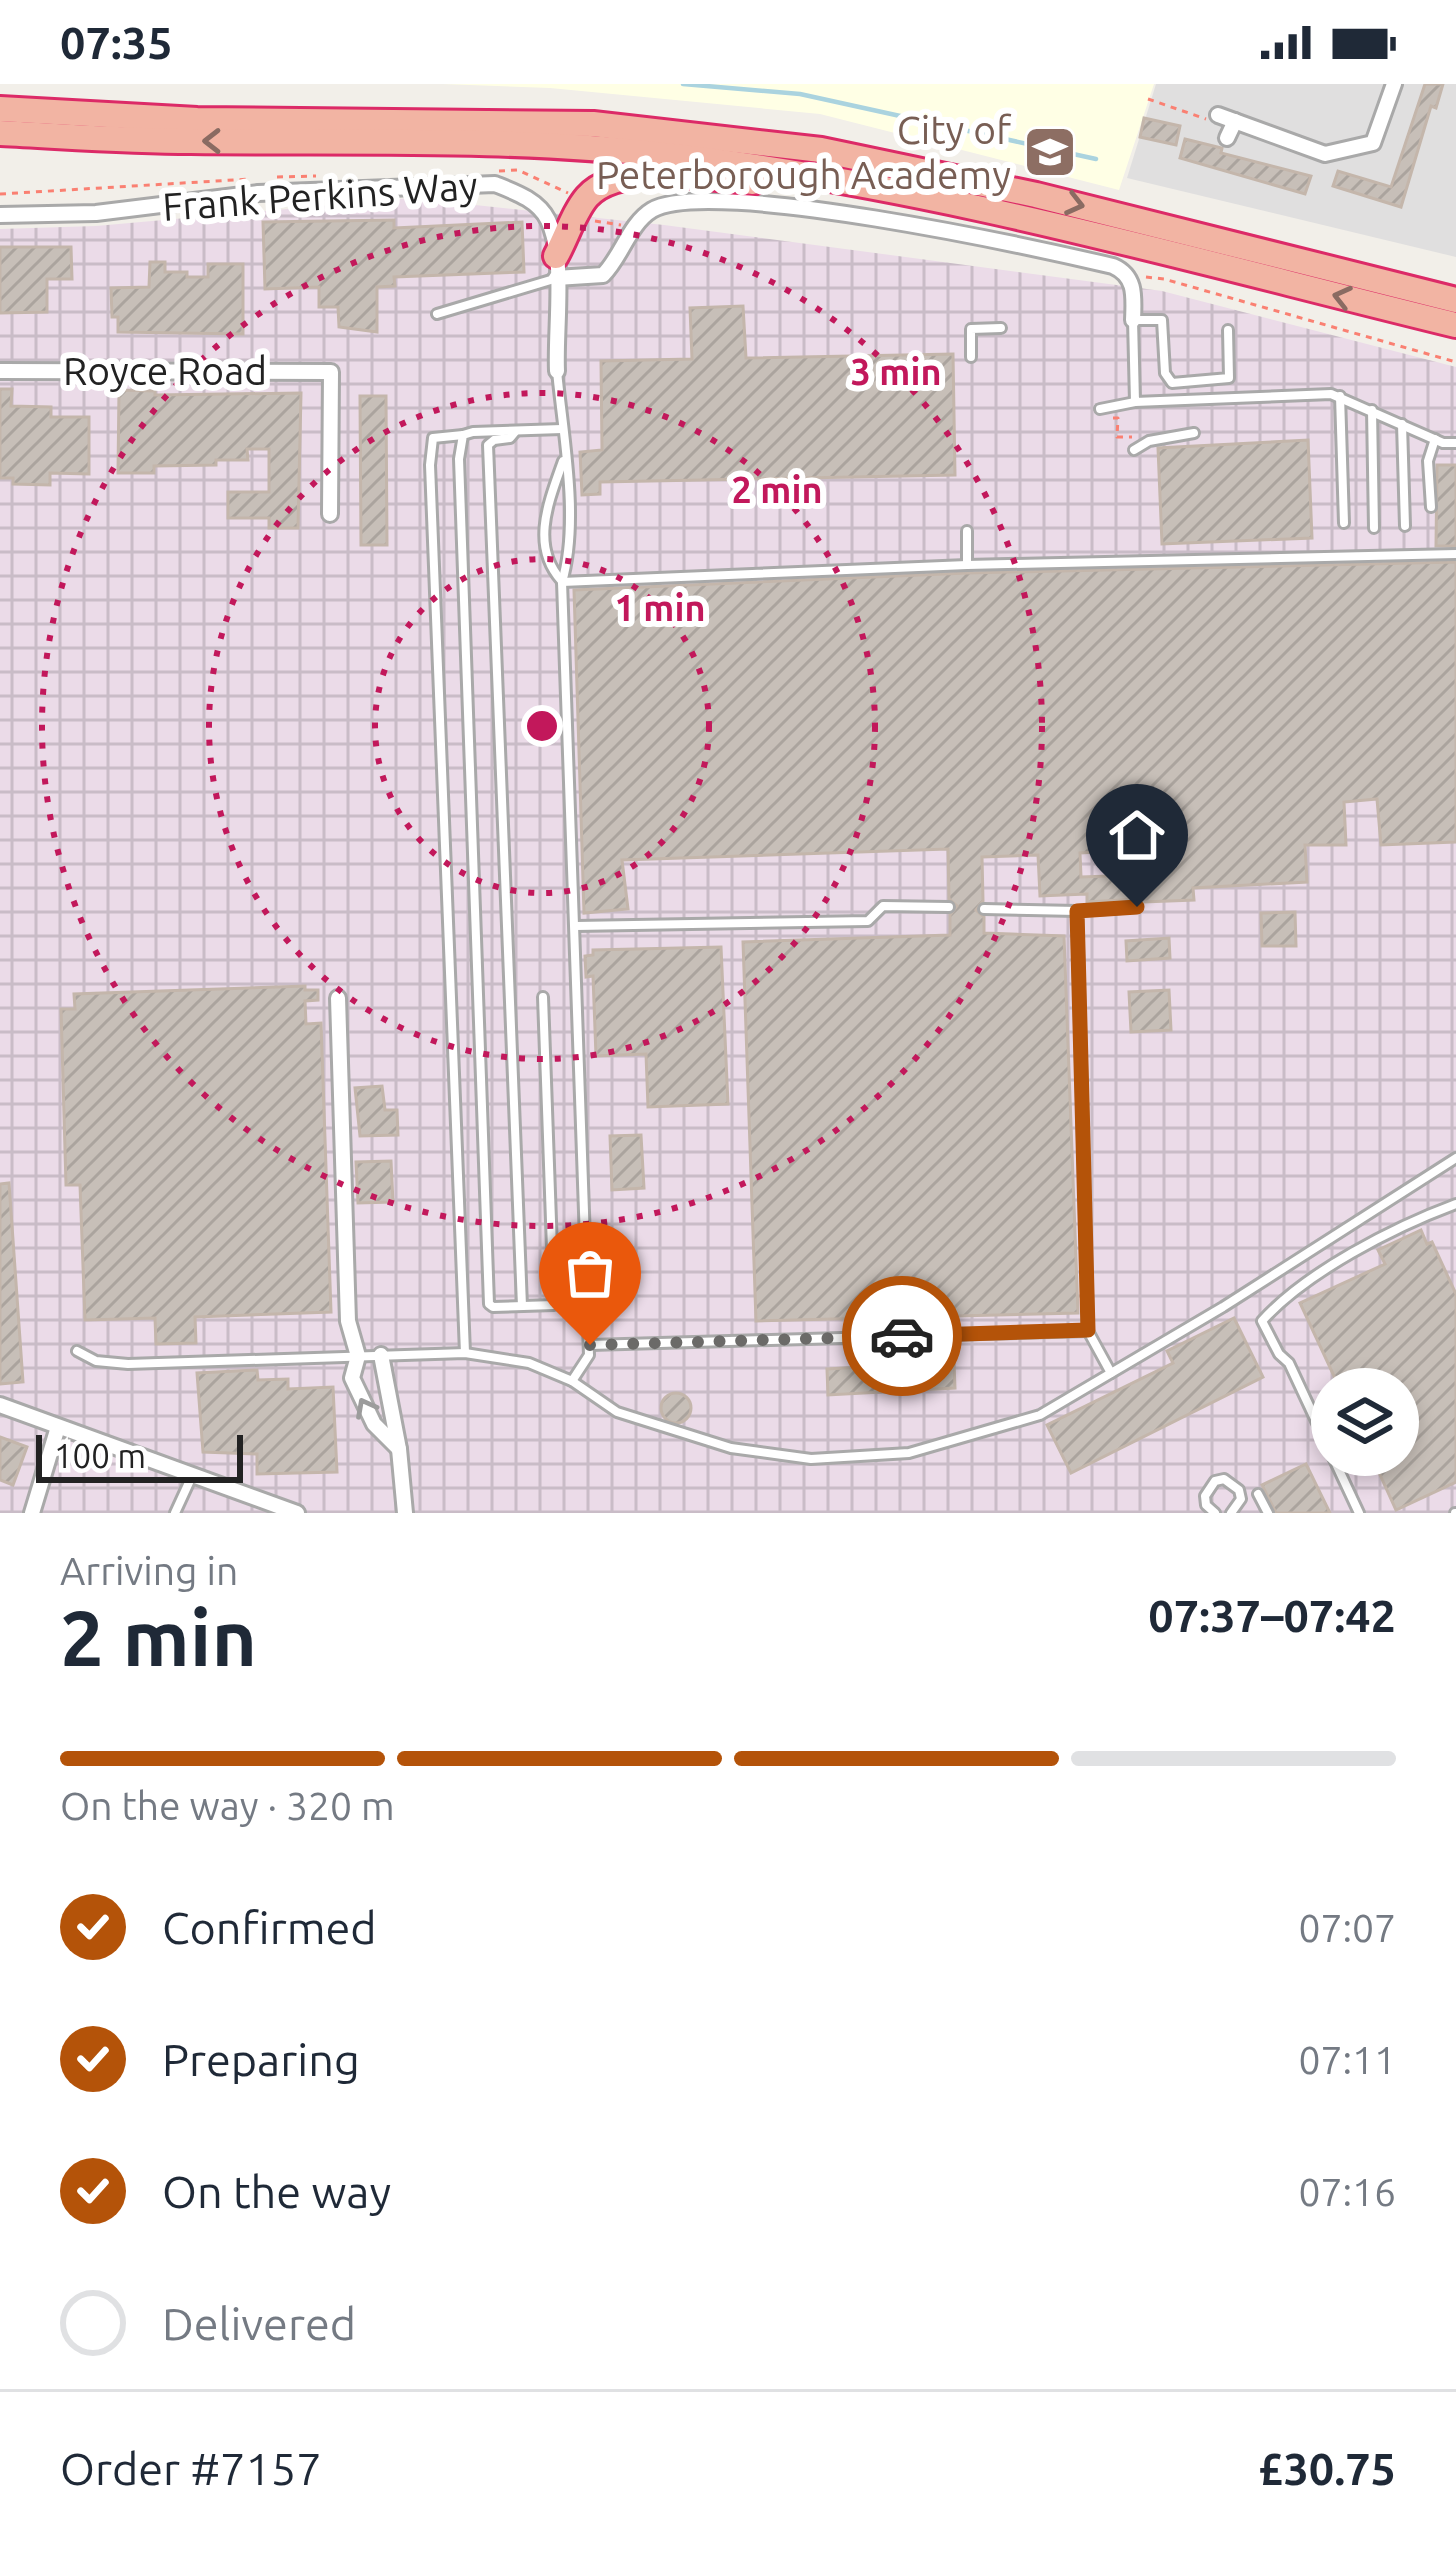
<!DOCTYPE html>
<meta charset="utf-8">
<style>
body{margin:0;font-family:Ubuntu,sans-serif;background:#f6f6f7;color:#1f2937;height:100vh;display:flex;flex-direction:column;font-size:45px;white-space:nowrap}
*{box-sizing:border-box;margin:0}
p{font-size:39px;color:#747a83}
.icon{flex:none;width:66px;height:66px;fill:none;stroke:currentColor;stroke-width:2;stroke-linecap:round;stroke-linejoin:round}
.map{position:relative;height:1429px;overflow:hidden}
.sheet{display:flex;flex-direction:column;background:#fff;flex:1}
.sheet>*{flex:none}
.buttons{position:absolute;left:1311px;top:1284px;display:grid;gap:24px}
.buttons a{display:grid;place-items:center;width:108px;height:108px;border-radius:50%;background:#fff;box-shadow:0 6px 18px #0003;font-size:60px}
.scale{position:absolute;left:36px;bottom:30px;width:207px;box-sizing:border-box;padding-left:12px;border:6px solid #222;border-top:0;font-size:33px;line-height:42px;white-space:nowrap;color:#222;-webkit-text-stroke:9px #fff;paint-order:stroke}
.pin{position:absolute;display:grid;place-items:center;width:102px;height:102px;color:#fff;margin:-123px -51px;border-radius:50% 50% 50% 0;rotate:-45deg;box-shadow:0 0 12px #0007}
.pin .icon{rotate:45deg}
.courier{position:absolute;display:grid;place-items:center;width:120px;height:120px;margin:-60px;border:9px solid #b45309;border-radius:50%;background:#fff;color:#222;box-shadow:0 3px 15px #0007}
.headline em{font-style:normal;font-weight:700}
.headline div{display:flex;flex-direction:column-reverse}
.headline{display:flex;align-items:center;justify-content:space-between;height:204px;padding:0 60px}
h1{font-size:78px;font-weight:700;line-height:90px}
.bar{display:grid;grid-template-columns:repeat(4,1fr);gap:18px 12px;align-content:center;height:144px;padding:0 60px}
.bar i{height:15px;border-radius:9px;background:#e0e1e3}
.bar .active{background:#b45309}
.bar p{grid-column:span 4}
.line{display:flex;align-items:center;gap:30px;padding:0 60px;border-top:3px solid #e0e1e3}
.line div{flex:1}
ol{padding:0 60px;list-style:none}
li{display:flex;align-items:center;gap:36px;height:132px}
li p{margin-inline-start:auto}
li .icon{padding:12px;border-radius:50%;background:#b45309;color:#fff;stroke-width:4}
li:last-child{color:#747a83}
li i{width:66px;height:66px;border:6px solid #e0e1e3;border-radius:50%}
.status{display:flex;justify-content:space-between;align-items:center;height:84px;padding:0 60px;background:#fff;direction:ltr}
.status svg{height:33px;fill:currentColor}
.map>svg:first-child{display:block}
.residential{fill:#e0dfdf}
.industrial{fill:url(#industrial-grid);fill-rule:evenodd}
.education{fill:#ffffe5}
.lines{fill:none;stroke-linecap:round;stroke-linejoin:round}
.stream{stroke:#aad3df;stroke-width:4.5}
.building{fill:url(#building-hatch);stroke:#c4b6ab;stroke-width:3;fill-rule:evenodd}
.service-casing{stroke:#a9a9a9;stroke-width:14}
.minor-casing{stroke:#a9a9a9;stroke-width:20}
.trunk-casing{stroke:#dc2a67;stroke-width:30}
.path{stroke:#fa8072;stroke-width:3;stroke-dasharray:6 6;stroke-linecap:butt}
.service{stroke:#fff;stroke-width:8}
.minor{stroke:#fff;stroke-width:14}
.trunk{stroke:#f2b4a3;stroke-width:24}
.oneway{stroke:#8a6b62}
.oneway2{stroke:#9c9c9c}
.done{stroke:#6b6a68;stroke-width:12;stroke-dasharray:0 21.6}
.route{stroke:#b45309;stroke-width:15}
.ring{fill:none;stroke:#c2185b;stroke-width:6;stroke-dasharray:6 12}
.labels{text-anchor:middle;stroke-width:12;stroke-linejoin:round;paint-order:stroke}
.education-label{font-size:39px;fill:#785e54;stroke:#fff;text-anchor:end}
.street-label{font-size:39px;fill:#222;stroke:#fff}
.centre{fill:#c2185b;stroke:#fff;stroke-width:6}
.ring-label{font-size:36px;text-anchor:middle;font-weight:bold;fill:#c2185b;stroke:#fff;stroke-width:12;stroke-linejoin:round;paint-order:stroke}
</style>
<div class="status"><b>07:35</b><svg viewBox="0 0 49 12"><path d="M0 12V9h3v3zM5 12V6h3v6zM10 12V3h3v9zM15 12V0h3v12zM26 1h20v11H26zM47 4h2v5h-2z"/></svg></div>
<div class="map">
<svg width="1456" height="1429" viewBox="0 0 1456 1429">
<defs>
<pattern id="industrial-grid" width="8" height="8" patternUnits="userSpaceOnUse" patternTransform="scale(3)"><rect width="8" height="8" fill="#ebdbe8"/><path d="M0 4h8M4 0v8" fill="none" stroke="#c9bcc7"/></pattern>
<pattern id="building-hatch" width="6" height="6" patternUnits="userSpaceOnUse" patternTransform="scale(3)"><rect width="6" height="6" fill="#c7bfb8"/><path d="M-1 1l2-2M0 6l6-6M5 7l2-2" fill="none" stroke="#aba49e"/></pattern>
</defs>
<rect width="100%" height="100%" fill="#f2efe9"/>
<polygon class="residential" points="1156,0 1456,0 1456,173 1127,94"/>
<path class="industrial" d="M410,114l254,27 498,66 294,76v1146h-1456v-1284l96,-3zM1332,1305h66v66h-66z"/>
<polygon class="education" points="442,0 1154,0 1119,106 820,30 550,4"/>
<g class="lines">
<polyline class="stream" points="683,0 800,10 1096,75"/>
</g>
<g class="building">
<polygon points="1425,0 1443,0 1436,24 1431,22 1401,123 1333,102 1338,87 1391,103"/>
<polygon points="1144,34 1180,42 1176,61 1140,53"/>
<polygon points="1185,55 1222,64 1221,69 1311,92 1305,110 1180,74"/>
<polygon points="394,136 394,144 522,138 524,188 394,193 395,202 377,203 377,248 339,243 338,223 319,223 319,203 265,205 263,138"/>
<polygon points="0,163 71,163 72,195 47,195 47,228 0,229"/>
<polygon points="150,178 165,178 165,188 187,188 187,193 208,193 208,180 243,180 243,250 118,248 118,233 112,233 111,204 149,203"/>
<polygon points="743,222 746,274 953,270 955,391 600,398 600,410 582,411 580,368 602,366 601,277 692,275 690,224"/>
<polygon points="0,305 12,305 11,322 51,323 51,333 89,333 89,390 50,389 50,401 13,400 13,394 0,394"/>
<polygon points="119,306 155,307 155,311 301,309 298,444 269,444 269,434 228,434 228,408 269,408 269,365 247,365 248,376 216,376 216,381 154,382 154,389 118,389"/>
<polygon points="360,312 386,312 387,461 361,461"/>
<polygon points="1308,356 1312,454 1162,460 1158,364"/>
<polygon points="1437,381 1456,381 1456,462 1436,462"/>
<path d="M1456,478v280l-75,3 -4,-46 -33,3 2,43h-41l2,37 -114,6 1,12 -51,2 -7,-3 -49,3v-8l-47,2 -2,-41 -56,2 1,44 -7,9 8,7v16l80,3 14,377 -322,8 -13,-379 207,-7v-20l7,-9 -8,-7 -1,-50 -326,11 6,49 -44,4 -10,-323 393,-17zM1134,766l2,25 -55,2 -1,-24z"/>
<polygon points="1295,828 1296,862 1262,862 1261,829"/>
<polygon points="1169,854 1170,874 1127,877 1126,857"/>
<polygon points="721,863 728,1020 648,1023 646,970 596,972 593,892 586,893 585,872 593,871 593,866"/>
<polygon points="305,902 305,906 318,906 318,916 305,917 306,940 321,939 331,1228 195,1233 196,1259 156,1260 155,1234 85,1236 80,1101 66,1101 61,925 75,925 74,910"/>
<polygon points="1169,906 1171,946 1131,948 1129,908"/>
<polygon points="382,1002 385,1026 397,1026 398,1051 360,1052 355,1004"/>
<polygon points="641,1051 644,1104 612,1106 610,1052"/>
<polygon points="391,1077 393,1118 358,1119 356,1078"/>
<polygon points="9,1099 23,1298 0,1300 0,1100"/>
<polygon points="1421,1146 1427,1160 1432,1158 1456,1210 1456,1398 1396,1426 1371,1371 1398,1371 1398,1305 1340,1305 1300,1219 1385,1180 1378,1166"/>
<polygon points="1234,1234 1263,1293 1071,1389 1047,1341 1173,1279 1167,1267"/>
<polygon points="954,1278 955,1304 828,1311 827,1285"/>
<polygon points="257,1286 258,1296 288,1295 288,1305 333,1303 337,1388 257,1390 257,1370 203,1368 197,1289"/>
<circle cx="676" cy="1324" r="15"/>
<polygon points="0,1353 27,1363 13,1401 0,1396"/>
<polygon points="1306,1380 1330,1429 1276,1429 1262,1401"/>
</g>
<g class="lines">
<g class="service-casing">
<g id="service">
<polyline points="437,230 554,195"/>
<polyline points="1228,246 1229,294 1172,299 1165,289 1162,236 1133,236 1135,318 1331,310 1443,359 1456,359"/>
<polyline points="971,273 971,245 1001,244"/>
<polyline points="1340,312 1344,439"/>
<polyline points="1100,325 1135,318"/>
<polyline points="1372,326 1374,444"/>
<polyline points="1402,340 1405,442"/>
<polyline points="515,348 510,354 494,356 488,361 522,1222"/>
<polyline points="463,351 433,354 430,381 465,1269"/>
<polyline points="1134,366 1149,357 1194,349"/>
<polyline points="1431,423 1428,377 1435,355"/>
<polyline points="967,447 967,481"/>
<path d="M561,496c-31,-35 -12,-79 2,-119"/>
<polyline points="562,498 967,481 1456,470"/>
<polyline points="984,825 1077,827 1137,823"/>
<polyline points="576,842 868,837 883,822 949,823"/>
<polyline points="543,913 554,1221 493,1223 489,1220 459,375 463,351 473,348 562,345"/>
<polyline points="1088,1247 1111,1289"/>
<polyline points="590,1261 1088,1247 1077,827"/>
<path d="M77,1267l19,10 32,3 337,-11 64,10 43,18 17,-26 -27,-773c18,-62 1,-147 -5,-211"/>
<polyline points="572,1297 617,1328 731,1364 811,1375 909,1369 1040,1331 1223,1223 1456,1074"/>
<polyline points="1258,1410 1268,1429"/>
<polyline points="175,1429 192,1392"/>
<polyline points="1215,1429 1206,1421 1205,1412 1215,1397 1224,1395 1239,1406 1241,1415 1231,1429"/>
<path d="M1359,1429l-70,-150 -10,-9 -17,-33c44,-49 132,-94 194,-117"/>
<polyline points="1455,1429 1456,1429"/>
</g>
</g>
<g class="minor-casing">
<g id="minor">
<polyline points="1218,31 1325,70 1373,59 1394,0"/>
<polyline points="1227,54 1235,37"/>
<path d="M0,131l96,-2 162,-20 237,-9c20,8 43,16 53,36 18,37 7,109 9,151"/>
<path d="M556,194l47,-3c19,-19 26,-51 49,-65 58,-34 384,38 461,56 23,10 21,30 20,54"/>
<polyline points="0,287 331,288 330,430"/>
<polyline points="338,914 348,1237 358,1272 352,1294 374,1340 399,1365"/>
<polyline points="381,1271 399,1365 405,1429"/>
<polyline points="0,1321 297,1429"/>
<polyline points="32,1429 58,1343"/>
</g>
</g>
<g class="trunk-casing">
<g id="trunk">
<polyline points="0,25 197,36 593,40 821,66 1036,111 1456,216"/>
<path d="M0,49c64,3 127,8 191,8 158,2 316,-4 473,14 270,30 529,106 792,170"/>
<path d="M556,172c10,-18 18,-44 31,-59 31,-36 124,-19 166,-15"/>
</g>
</g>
<g class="path">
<polyline points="1148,15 1206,35"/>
<polyline points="499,87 518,86 568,109"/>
<polyline points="277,93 316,92"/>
<polyline points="0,110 250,95"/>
<polyline points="595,137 621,141"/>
<polyline points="1146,193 1164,195 1456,278"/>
<polyline points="1113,334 1118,334 1117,353 1132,353"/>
</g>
<use href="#service" class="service"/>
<use href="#minor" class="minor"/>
<use href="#trunk" class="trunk"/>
</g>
<defs><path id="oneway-chevron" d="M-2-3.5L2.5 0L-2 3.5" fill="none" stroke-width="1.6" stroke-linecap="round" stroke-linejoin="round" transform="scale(3)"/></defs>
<g class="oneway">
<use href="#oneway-chevron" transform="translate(212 57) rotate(-180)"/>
<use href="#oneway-chevron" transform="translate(1075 120) rotate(14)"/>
<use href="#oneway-chevron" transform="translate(1342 213) rotate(-166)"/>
</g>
<use class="oneway2" href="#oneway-chevron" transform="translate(365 1323) rotate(-118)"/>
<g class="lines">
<polyline class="done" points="590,1261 902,1252"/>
<polyline class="route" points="902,1252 1088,1246 1077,827 1137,823"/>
</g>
<g class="ring">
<circle cx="542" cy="642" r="167"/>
<circle cx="542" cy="642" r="333"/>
<circle cx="542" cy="642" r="500"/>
</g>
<defs>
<g id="school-square" transform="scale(2.7)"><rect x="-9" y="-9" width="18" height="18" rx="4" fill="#8d6e63" stroke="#fff"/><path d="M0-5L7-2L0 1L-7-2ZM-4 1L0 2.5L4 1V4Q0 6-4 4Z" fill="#fff"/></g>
</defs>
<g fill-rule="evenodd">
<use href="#school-square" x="1050" y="68"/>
</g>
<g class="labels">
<g class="education-label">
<text x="1011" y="60">City of<tspan x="1011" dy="45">Peterborough Academy</tspan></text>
</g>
<g class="street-label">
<text transform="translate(320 112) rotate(-4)" y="14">Frank Perkins Way</text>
<text x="165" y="301">Royce Road</text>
</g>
</g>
<circle cx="542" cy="642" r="18" class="centre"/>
<g class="ring-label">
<text x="896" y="301">3 min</text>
<text x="777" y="419">2 min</text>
<text x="660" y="537">1 min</text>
</g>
</svg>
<div class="buttons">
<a><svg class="icon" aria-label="layers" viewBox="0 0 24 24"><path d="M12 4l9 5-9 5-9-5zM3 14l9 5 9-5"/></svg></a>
</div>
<div class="scale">100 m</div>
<div class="pin" style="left:590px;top:1261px;background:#ea580c"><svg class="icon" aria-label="bag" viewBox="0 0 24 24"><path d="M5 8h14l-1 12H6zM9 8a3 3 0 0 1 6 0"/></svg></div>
<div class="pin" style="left:1137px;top:823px;background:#1f2937"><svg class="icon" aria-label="home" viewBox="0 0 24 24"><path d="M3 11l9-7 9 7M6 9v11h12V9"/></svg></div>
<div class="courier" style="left:902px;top:1252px"><svg class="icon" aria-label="car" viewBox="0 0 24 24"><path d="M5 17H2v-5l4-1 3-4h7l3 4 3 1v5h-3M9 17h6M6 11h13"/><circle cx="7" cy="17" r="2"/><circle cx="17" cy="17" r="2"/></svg></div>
</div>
<section class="sheet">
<div class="headline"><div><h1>2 min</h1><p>Arriving in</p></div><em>07:37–07:42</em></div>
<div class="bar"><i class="active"></i><i class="active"></i><i class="active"></i><i></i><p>On the way · 320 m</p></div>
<ol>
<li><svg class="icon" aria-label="check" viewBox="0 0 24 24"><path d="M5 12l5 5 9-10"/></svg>Confirmed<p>07:07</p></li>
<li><svg class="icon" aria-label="check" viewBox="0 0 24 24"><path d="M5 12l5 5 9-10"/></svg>Preparing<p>07:11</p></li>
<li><svg class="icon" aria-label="check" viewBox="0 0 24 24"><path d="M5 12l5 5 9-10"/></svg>On the way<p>07:16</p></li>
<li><i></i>Delivered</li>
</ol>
<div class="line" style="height:156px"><div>Order #7157</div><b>£30.75</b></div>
</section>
